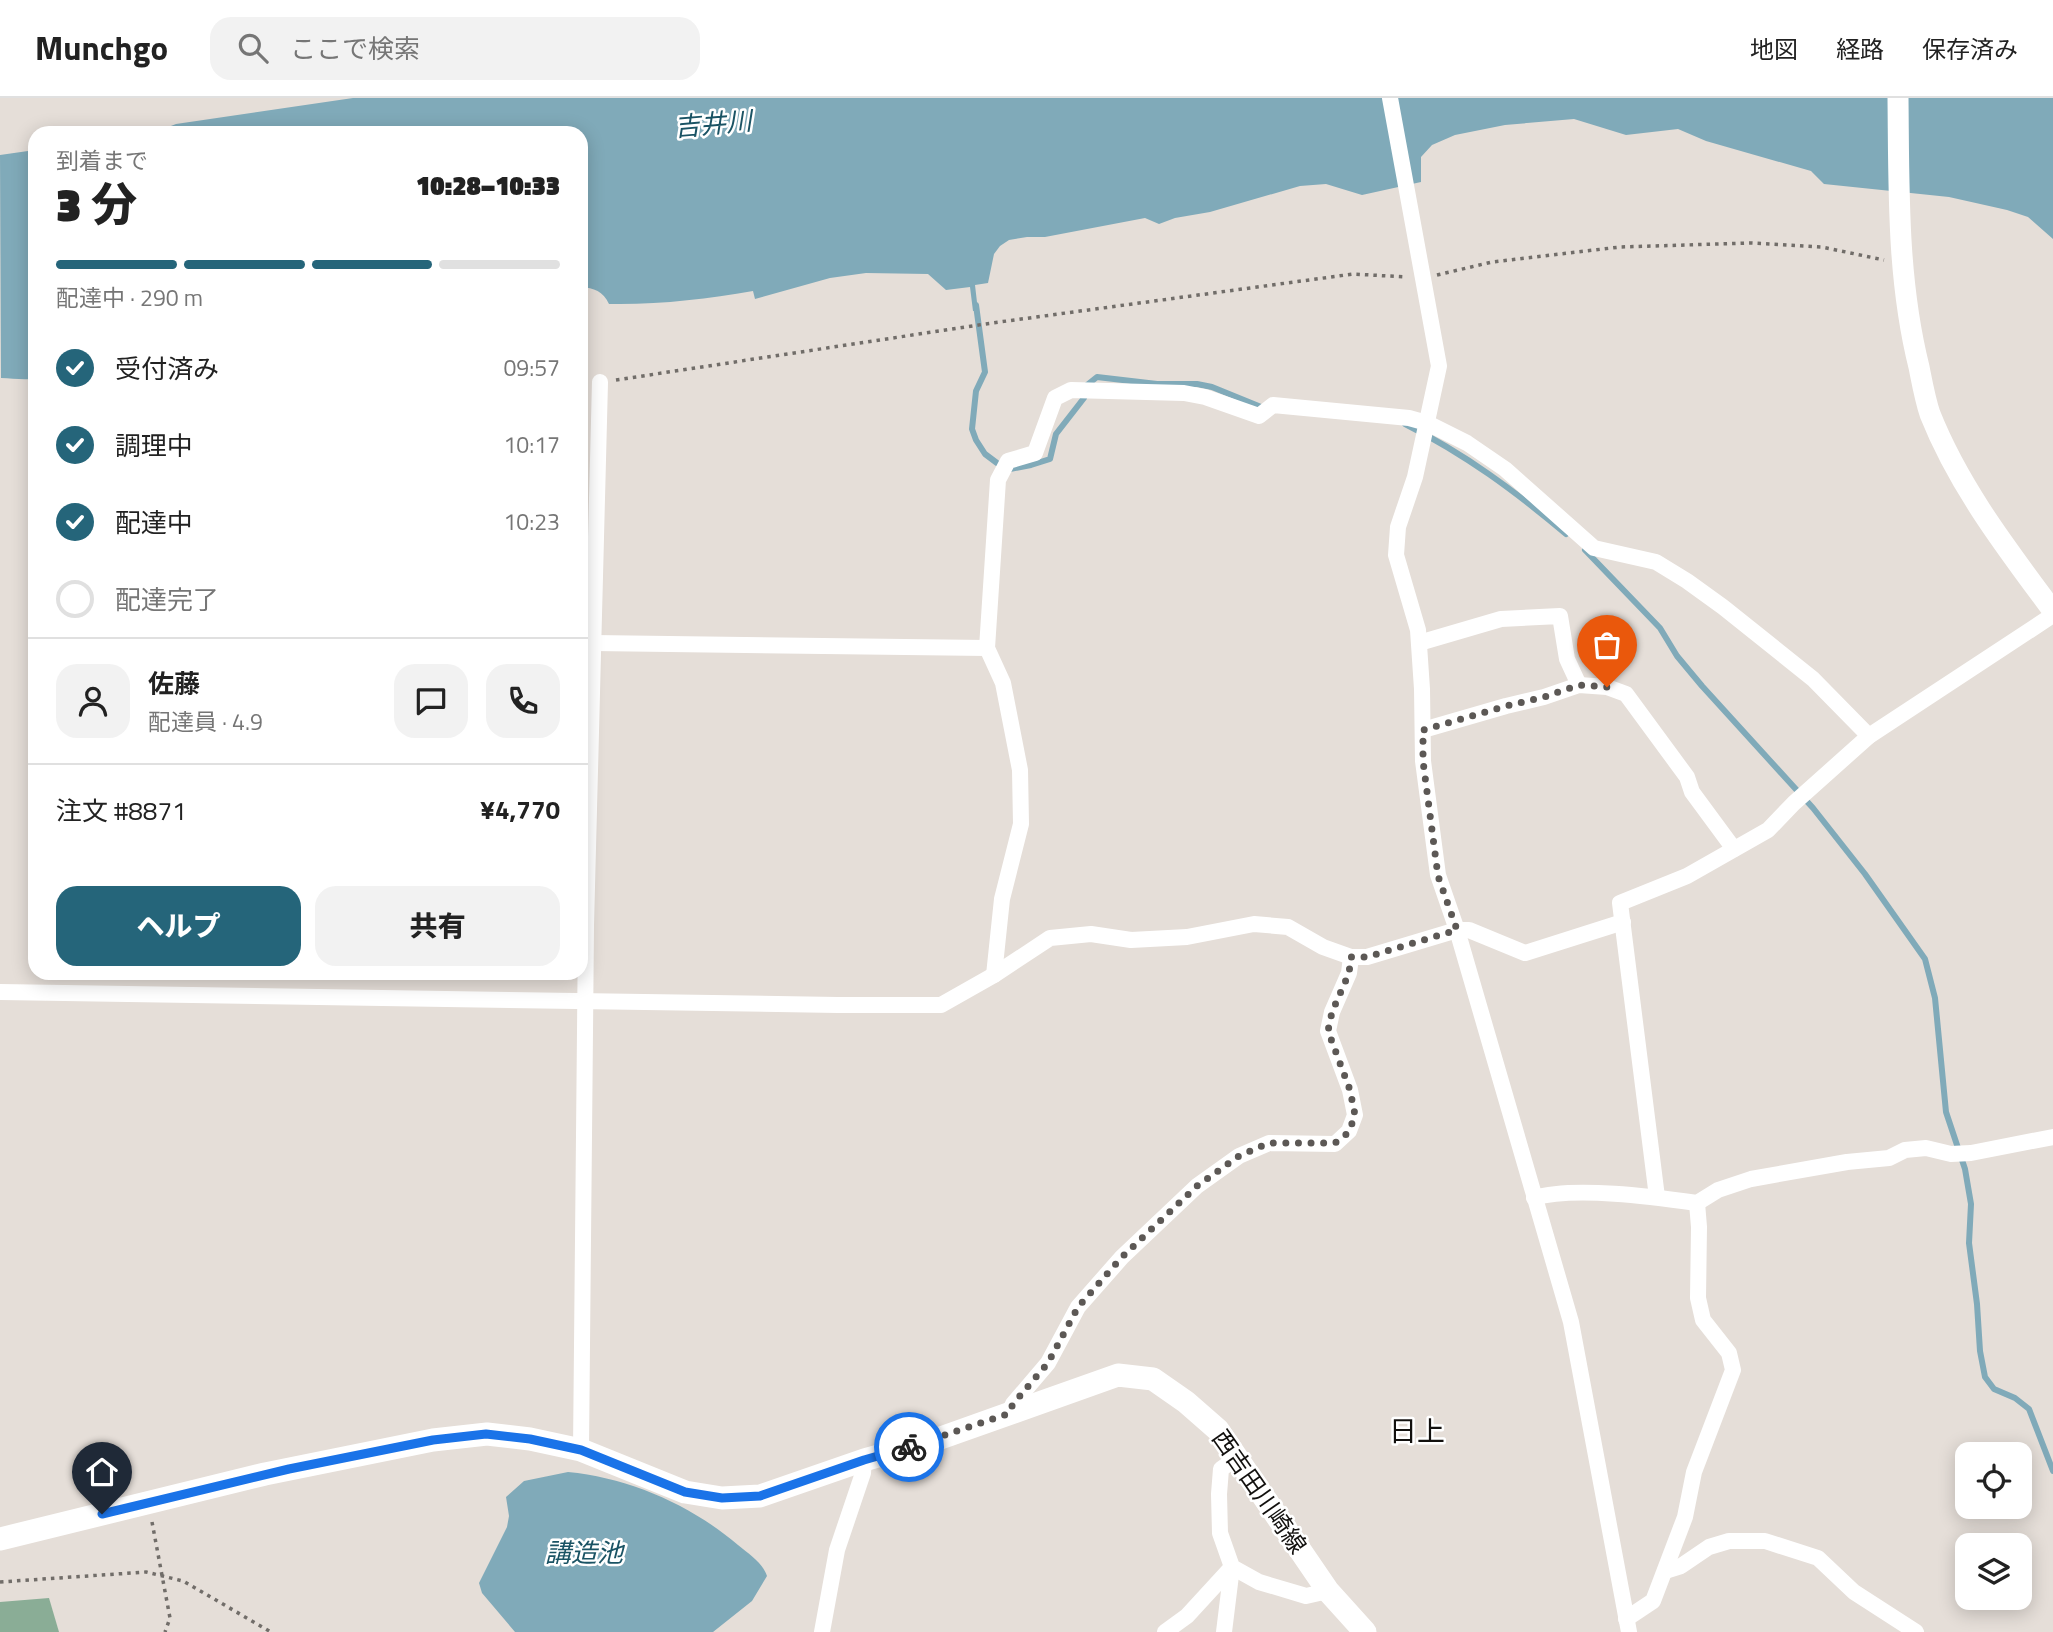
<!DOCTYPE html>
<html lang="ja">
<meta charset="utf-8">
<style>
body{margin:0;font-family:"Titillium Web","Noto Sans JP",sans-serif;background:#f2f2f2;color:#222;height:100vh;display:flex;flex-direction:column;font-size:26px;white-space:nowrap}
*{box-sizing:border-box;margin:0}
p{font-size:23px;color:#767676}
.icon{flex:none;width:38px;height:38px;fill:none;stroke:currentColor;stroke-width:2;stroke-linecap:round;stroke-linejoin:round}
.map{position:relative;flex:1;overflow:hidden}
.side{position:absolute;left:28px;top:28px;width:560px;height:854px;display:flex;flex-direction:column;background:#fff;border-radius:21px;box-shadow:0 4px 18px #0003}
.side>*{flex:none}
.buttons{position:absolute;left:1955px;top:1344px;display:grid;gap:14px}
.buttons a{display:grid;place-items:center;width:77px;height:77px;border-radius:14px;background:#fff;box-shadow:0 4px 18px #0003;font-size:35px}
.pin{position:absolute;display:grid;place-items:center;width:60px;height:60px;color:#fff;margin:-72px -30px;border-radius:50% 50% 50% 0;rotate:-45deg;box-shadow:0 0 7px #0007}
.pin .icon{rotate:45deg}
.courier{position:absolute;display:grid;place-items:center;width:70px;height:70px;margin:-35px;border:5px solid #1a73e8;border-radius:50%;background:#fff;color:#222;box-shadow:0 2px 9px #0007}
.overview em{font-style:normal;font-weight:800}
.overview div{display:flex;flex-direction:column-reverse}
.overview{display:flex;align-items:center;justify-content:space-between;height:119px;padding:0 28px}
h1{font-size:46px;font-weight:800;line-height:52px}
.bar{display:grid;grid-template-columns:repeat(4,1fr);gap:10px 7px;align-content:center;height:84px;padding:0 28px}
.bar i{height:9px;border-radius:5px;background:#e0e0e0}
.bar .current{background:#25657a}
.bar p{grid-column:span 4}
.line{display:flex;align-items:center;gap:18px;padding:0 28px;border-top:2px solid #e0e0e0}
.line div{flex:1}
.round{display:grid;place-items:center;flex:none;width:74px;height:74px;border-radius:21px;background:#f2f2f2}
ol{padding:0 28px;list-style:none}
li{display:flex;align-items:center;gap:21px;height:77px}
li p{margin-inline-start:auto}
li .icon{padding:7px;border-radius:50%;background:#25657a;color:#fff;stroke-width:4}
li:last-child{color:#767676}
li i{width:38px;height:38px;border:4px solid #e0e0e0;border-radius:50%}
.cta{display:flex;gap:14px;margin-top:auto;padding:14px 28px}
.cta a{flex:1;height:80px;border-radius:21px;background:#25657a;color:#fff;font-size:28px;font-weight:800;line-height:80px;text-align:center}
.cta a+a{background:#f2f2f2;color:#222}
header{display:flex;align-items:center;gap:42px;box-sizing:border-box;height:98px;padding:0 35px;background:#fff;border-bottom:2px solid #e0e0e0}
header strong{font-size:33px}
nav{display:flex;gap:38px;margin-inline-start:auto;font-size:24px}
.search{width:490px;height:63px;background:#f2f2f2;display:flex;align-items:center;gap:18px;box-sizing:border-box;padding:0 24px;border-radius:21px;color:#767676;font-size:26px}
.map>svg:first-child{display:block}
.forest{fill:#8aad96}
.water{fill:#80aab9}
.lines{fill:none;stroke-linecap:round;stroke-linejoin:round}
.stream{stroke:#80aab9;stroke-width:6}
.path{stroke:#716d69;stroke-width:3.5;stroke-dasharray:3.5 5;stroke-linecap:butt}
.minor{stroke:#fff;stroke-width:16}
.tertiary{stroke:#fff;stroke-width:21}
.secondary{stroke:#fff;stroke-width:23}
.done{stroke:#5c5855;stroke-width:7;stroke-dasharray:0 12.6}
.route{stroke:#1a73e8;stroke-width:9}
.labels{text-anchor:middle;stroke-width:5;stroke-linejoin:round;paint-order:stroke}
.street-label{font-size:24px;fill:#12100e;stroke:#fff}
.water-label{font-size:26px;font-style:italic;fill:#1a5364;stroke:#fff}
.quarter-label{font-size:28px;fill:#12100e;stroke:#fff}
</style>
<header>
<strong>Munchgo</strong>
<div class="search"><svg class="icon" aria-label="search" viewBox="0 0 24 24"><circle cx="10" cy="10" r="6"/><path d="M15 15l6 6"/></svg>ここで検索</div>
<nav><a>地図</a><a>経路</a><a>保存済み</a></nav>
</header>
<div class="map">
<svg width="2053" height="1534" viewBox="0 0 2053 1534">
<rect width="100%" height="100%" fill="#e5ded8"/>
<polygon class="forest" points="49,1500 59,1534 0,1534 0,1504"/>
<g class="water">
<path d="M353,0h1700v141l-25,-22 -21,-7 -58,-13 -125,-13 -13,-13 -105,-30 -28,-12 -52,6 -52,-16 -69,6 -50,10 -23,10 -11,12v25l-59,13 -36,-11 -26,2 -90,26 -35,6 -16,6 -14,-6 -100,19h-18l-18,3 -9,6 -6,8 -6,29 -13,2 3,26h-5l-3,-24 -24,3 -18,-16 -62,-1 -36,5 -75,21 -2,-8c-47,8 -95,14 -144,13 -6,-13 -15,-16 -28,-17v-154h-428l23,-9z"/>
<path d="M35,52v228c-10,3 -22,0 -34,0l-1,-223z"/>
<path d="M568,1374c62,6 123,33 170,73 12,10 24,17 29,31l-15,25 -39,31h-198l-33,-39 -3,-10 28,-56 2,-11 -3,-19 18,-16z"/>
</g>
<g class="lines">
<g class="stream">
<polyline points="976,207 985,274 976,293 972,331 976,342 985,356 997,365 1010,371 1031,367 1050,361 1056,336 1084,300 1087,287 1097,279 1157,286 1197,286 1212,289 1266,311"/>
<path d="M1405,326c60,30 110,67 161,110"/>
<polyline points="1585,452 1660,530 1677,558 1702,588 1813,710 1865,776 1925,861 1935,900 1946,1014 1965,1071 1971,1106 1969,1145 1977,1206 1980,1253 1985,1279 1994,1291 2015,1300 2029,1311 2053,1373"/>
</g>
<g class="path">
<polyline points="1437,177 1492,164 1620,149 1751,145 1822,149 1884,162"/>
<polyline points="616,282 985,226 1353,176 1406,179"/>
<polyline points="152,1424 170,1520 165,1534"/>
<polyline points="0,1484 146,1474 183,1483 271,1534"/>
</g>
<g class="minor">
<polyline points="1390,0 1439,268 1415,379 1398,429 1396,457 1418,532 1422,591 1423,663 1438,777 1457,832 1571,1224 1629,1534"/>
<polyline points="593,545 987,550"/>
<polyline points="1419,545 1501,521 1560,518 1567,561 1579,587"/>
<polyline points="1423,632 1506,608 1544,599 1579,587 1607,589 1626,596 1687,679 1692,694 1734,751"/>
<polyline points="994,877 1002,801 1021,726 1020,672 1003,585 987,550 998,382 1008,363 1035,355 1055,300 1071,292 1184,295 1205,299 1259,318 1273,307 1409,320 1427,325 1467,345 1505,371 1594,450 1656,464 1687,483 1723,509 1813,581 1869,638"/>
<polyline points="0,894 838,907 941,907 994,877 1050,840 1091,836 1131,842 1187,839 1254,826 1288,829 1323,849 1351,859 1367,859 1457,832 1469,832 1525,855 1623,824"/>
<polyline points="1657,1099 1620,805 1687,778 1768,732 1794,705 1869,638 2053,517"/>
<path d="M1534,1100c40,-12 120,-1 163,5l21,-13 33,-11 96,-17 42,-4 16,-8 21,-2 25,6 20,-1 82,-16"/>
<polyline points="1008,1316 1013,1306 1048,1265 1078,1209 1122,1159 1197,1088 1239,1058 1269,1045 1335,1046 1349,1033 1355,1017 1350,992 1328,933 1332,914 1349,875 1351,859"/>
<polyline points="581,1352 586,828 600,284"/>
<polyline points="1238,1359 1221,1371 1219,1396 1220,1435 1232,1469 1259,1484 1306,1498 1328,1493"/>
<polyline points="1665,1473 1681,1468 1709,1449 1729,1443 1765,1443 1818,1460 1854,1494 1916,1534"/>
<polyline points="1626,1521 1653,1503 1685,1419 1694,1374 1733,1272 1729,1255 1703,1222 1698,1200 1699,1129 1697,1105"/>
<polyline points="822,1534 837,1452 863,1375 864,1362"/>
<polyline points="1165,1534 1187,1518 1232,1469 1224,1534"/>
</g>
<path class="tertiary" d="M1898,0c1,91 -1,181 21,269 3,15 6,32 11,47 29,73 77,135 123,197"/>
<polyline class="secondary" points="0,1441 265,1376 433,1342 487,1336 530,1341 581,1352 685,1394 722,1400 760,1398 864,1362 935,1342 1118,1277 1153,1281 1186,1304 1218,1332 1328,1493 1365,1534"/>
</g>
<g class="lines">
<polyline class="done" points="909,1349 1008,1316 1013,1306 1048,1265 1078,1209 1122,1159 1197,1088 1239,1058 1269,1045 1335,1045 1349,1034 1355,1017 1350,992 1328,933 1332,914 1349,875 1351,859 1367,859 1457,832 1438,778 1423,663 1423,632 1506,608 1544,599 1579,587 1607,589"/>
<polyline class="route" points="102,1416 289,1371 433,1342 486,1336 530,1341 581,1352 685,1394 722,1400 760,1398 864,1362 909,1349"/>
</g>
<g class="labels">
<g class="street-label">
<text transform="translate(1259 1394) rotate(55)" y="8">西吉田川崎線</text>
</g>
<g class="water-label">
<text transform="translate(713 26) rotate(-5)" y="9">吉井川</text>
<text x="584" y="1464">講造池</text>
</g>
<g class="quarter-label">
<text x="1417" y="1343">日上</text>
</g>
</g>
</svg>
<div class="buttons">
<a><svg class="icon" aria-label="locate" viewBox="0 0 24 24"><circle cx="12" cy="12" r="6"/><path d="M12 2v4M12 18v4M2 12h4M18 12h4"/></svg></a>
<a><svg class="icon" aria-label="layers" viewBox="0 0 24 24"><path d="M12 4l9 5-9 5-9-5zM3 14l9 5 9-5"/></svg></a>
</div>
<div class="pin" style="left:1607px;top:589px;background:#ea580c"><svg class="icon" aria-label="bag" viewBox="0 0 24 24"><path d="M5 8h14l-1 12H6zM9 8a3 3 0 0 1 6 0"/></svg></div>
<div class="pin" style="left:102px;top:1416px;background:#1f2937"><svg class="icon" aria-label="home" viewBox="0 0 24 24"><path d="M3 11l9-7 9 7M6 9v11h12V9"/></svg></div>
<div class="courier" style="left:909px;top:1349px"><svg class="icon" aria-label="bike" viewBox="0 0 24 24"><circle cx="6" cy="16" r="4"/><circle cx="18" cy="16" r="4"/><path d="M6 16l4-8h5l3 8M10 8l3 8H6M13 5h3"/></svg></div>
<section class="side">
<div class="overview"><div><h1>3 分</h1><p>到着まで</p></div><em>10:28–10:33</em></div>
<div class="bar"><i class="current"></i><i class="current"></i><i class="current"></i><i></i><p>配達中 · 290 m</p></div>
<ol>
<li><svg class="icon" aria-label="check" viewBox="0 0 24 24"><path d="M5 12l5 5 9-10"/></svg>受付済み<p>09:57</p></li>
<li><svg class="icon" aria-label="check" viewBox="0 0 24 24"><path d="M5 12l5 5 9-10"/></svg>調理中<p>10:17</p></li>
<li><svg class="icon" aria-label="check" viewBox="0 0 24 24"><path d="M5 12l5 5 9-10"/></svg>配達中<p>10:23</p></li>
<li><i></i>配達完了</li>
</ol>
<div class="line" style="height:126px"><a class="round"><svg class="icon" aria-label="person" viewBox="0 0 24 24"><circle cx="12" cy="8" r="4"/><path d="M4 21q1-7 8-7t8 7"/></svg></a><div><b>佐藤</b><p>配達員 · 4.9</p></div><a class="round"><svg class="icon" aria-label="chat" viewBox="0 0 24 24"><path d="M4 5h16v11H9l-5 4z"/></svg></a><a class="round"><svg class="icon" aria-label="phone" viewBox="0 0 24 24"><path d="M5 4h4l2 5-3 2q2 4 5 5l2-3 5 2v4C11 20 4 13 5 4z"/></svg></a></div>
<div class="line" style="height:91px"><div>注文 #8871</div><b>¥4,770</b></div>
<div class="cta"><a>ヘルプ</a><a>共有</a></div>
</section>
</div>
